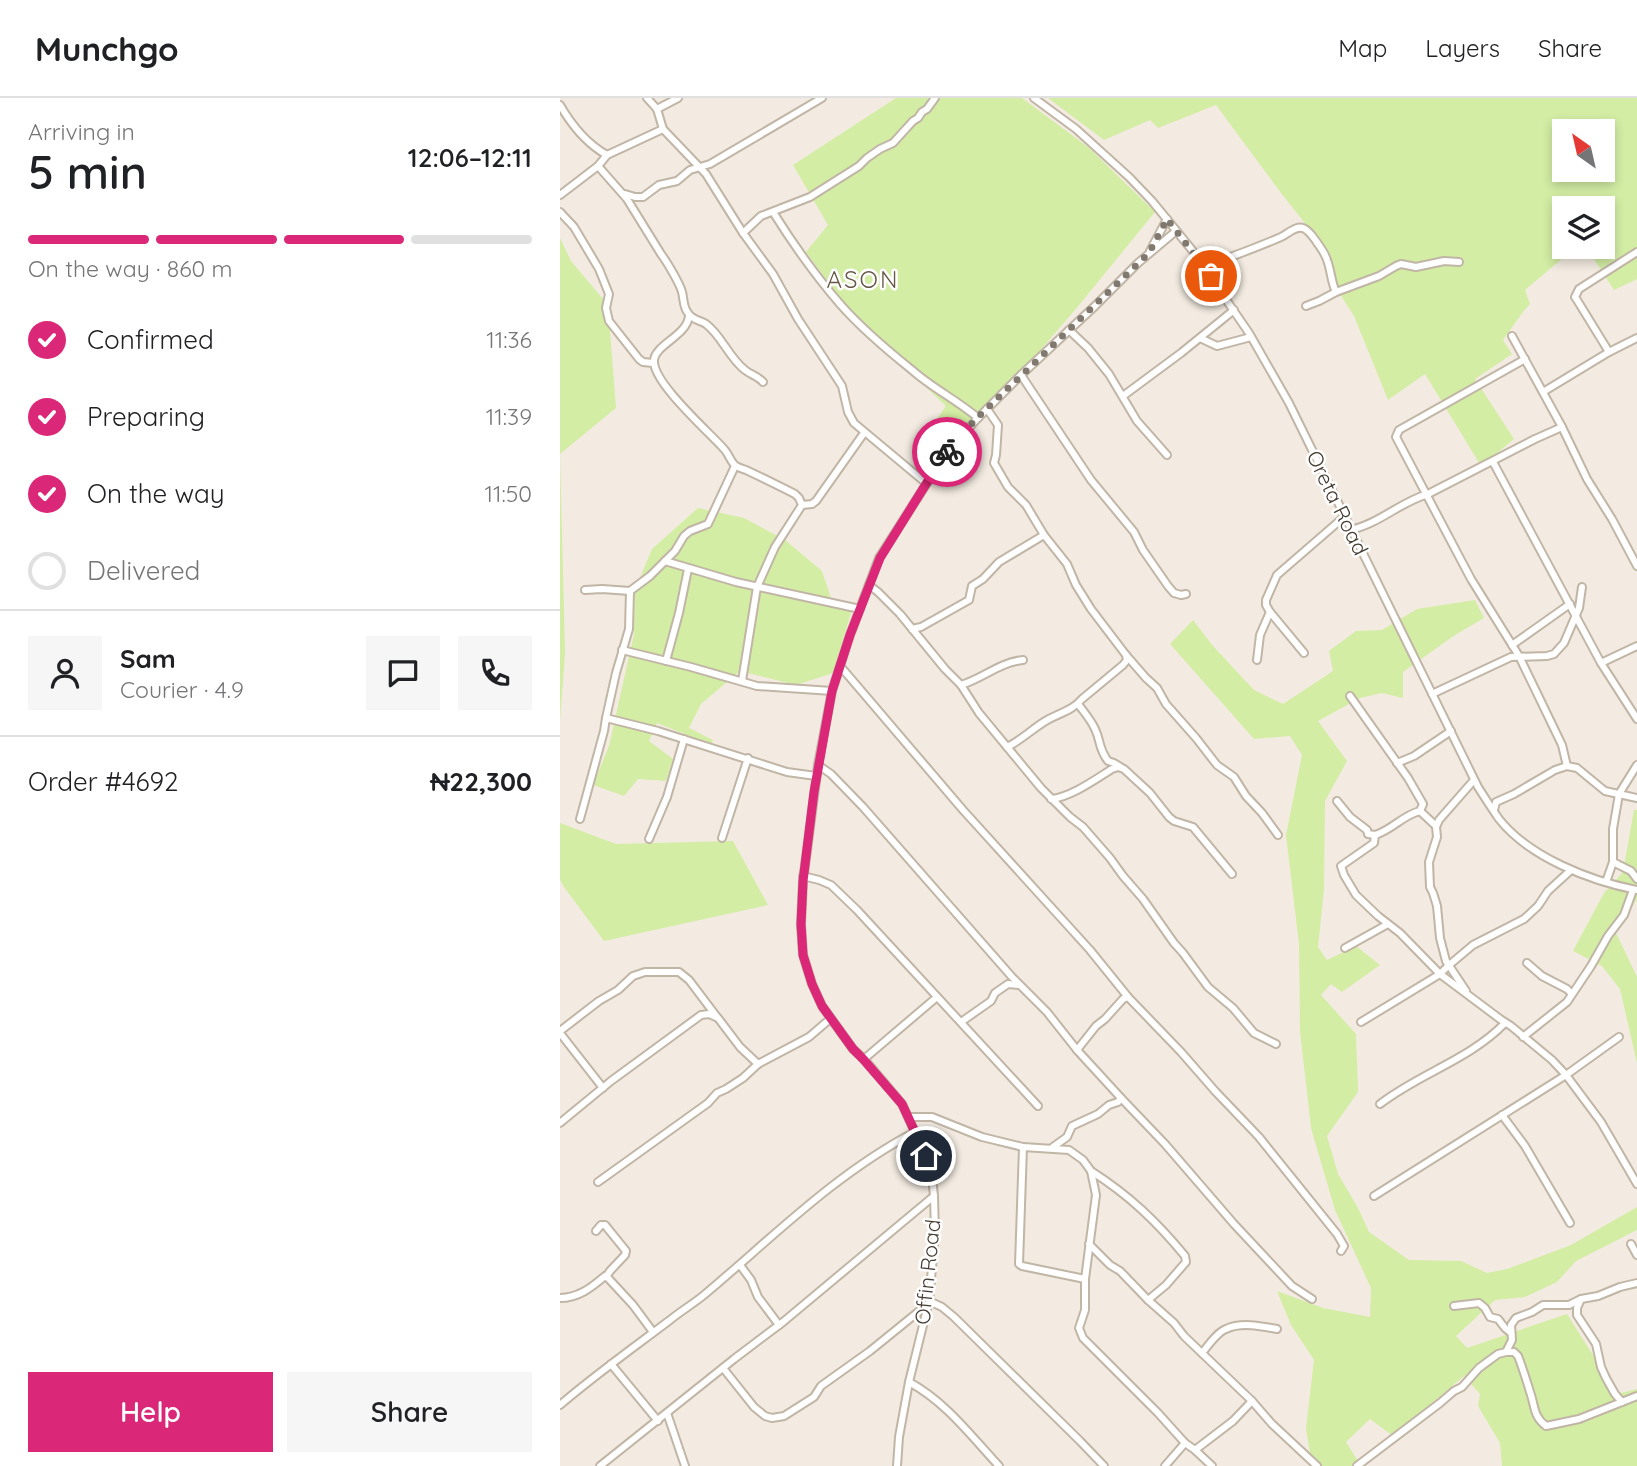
<!DOCTYPE html>
<meta charset="utf-8">
<style>
body{margin:0;font-family:Quicksand,sans-serif;background:#f6f6f6;color:#202124;height:100vh;display:flex;flex-direction:column;font-size:26px;white-space:nowrap}
*{box-sizing:border-box;margin:0}
p{font-size:23px;color:#757577}
.icon{flex:none;width:38px;height:38px;fill:none;stroke:currentColor;stroke-width:2;stroke-linecap:round;stroke-linejoin:round}
.map{position:relative;flex:1;overflow:hidden}
.side{display:flex;flex-direction:column;background:#fff;width:560px}
.side>*{flex:none}
.needle{width:46px;rotate:326deg}
.buttons{position:absolute;left:992px;top:21px;display:grid;gap:14px}
.buttons a{display:grid;place-items:center;width:63px;height:63px;border-radius:0px;background:#fff;box-shadow:0 4px 10px #0003;font-size:35px}
.pin{position:absolute;display:grid;place-items:center;width:60px;height:60px;color:#fff;margin:-30px;border:4px solid #fff;border-radius:50%;box-shadow:0 2px 7px #0007}
.courier{position:absolute;display:grid;place-items:center;width:70px;height:70px;margin:-35px;border:5px solid #db2777;border-radius:50%;background:#fff;color:#222;box-shadow:0 2px 9px #0007}
.overview em{font-style:normal;font-weight:600}
.overview div{display:flex;flex-direction:column-reverse}
.overview{display:flex;align-items:center;justify-content:space-between;height:119px;padding:0 28px}
h1{font-size:46px;font-weight:600;line-height:52px}
.bar{display:grid;grid-template-columns:repeat(4,1fr);gap:10px 7px;align-content:center;height:84px;padding:0 28px}
.bar i{height:9px;border-radius:5px;background:#e0e0e0}
.bar .active{background:#db2777}
.bar p{grid-column:span 4}
.line{display:flex;align-items:center;gap:18px;padding:0 28px;border-top:2px solid #e0e0e0}
.line div{flex:1}
.round{display:grid;place-items:center;flex:none;width:74px;height:74px;border-radius:0px;background:#f6f6f6}
ol{padding:0 28px;list-style:none}
li{display:flex;align-items:center;gap:21px;height:77px}
li p{margin-inline-start:auto}
li .icon{padding:7px;border-radius:50%;background:#db2777;color:#fff;stroke-width:4}
li:last-child{color:#757577}
li i{width:38px;height:38px;border:4px solid #e0e0e0;border-radius:50%}
.primary-button{display:flex;gap:14px;margin-top:auto;padding:14px 28px}
.primary-button a{flex:1;height:80px;border-radius:0px;background:#db2777;color:#fff;font-size:28px;font-weight:600;line-height:80px;text-align:center}
.primary-button a+a{background:#f6f6f6;color:#202124}
header{display:flex;align-items:center;gap:42px;box-sizing:border-box;height:98px;padding:0 35px;background:#fff;border-bottom:2px solid #e0e0e0}
header strong{font-size:33px}
nav{display:flex;gap:38px;margin-inline-start:auto;font-size:24px}
main{display:flex;flex:1;min-height:0}
.map>svg:first-child{display:block}
.green{fill:#d3eda4;fill-rule:evenodd}
.lines{fill:none;stroke-linecap:round;stroke-linejoin:round}
.minor-casing{stroke:#c1b5a6;stroke-width:10}
.minor{stroke:#fff;stroke-width:6}
.done{stroke:#81796f;stroke-width:7;stroke-dasharray:0 12.6}
.route{stroke:#db2777;stroke-width:9}
.labels{text-anchor:middle;stroke-width:5;stroke-linejoin:round;paint-order:stroke}
.street-label{font-size:21px;fill:#443b31;stroke:#fff}
.quarter-label{font-size:24px;letter-spacing:2px;fill:#685847;stroke:#fff}
</style>
<header>
<strong>Munchgo</strong>
<nav><a>Map</a><a>Layers</a><a>Share</a></nav>
</header>
<main>
<section class="side">
<div class="overview"><div><h1>5 min</h1><p>Arriving in</p></div><em>12:06–12:11</em></div>
<div class="bar"><i class="active"></i><i class="active"></i><i class="active"></i><i></i><p>On the way · 860 m</p></div>
<ol>
<li><svg class="icon" aria-label="check" viewBox="0 0 24 24"><path d="M5 12l5 5 9-10"/></svg>Confirmed<p>11:36</p></li>
<li><svg class="icon" aria-label="check" viewBox="0 0 24 24"><path d="M5 12l5 5 9-10"/></svg>Preparing<p>11:39</p></li>
<li><svg class="icon" aria-label="check" viewBox="0 0 24 24"><path d="M5 12l5 5 9-10"/></svg>On the way<p>11:50</p></li>
<li><i></i>Delivered</li>
</ol>
<div class="line" style="height:126px"><a class="round"><svg class="icon" aria-label="person" viewBox="0 0 24 24"><circle cx="12" cy="8" r="4"/><path d="M4 21q1-7 8-7t8 7"/></svg></a><div><b>Sam</b><p>Courier · 4.9</p></div><a class="round"><svg class="icon" aria-label="chat" viewBox="0 0 24 24"><path d="M4 5h16v11H9l-5 4z"/></svg></a><a class="round"><svg class="icon" aria-label="phone" viewBox="0 0 24 24"><path d="M5 4h4l2 5-3 2q2 4 5 5l2-3 5 2v4C11 20 4 13 5 4z"/></svg></a></div>
<div class="line" style="height:91px"><div>Order #4692</div><b>₦22,300</b></div>
<div class="primary-button"><a>Help</a><a>Share</a></div>
</section>
<div class="map">
<svg width="1077" height="1368" viewBox="0 0 1077 1368">
<rect width="100%" height="100%" fill="#f3ebe1"/>
<g class="green">
<polygon points="336,0 462,0 528,49 595,114 515,212 476,257 385,349 368,334 386,308 297,224 246,154 268,127 233,67"/>
<path d="M488,0h589v181l-23,11 -28,-43h17v-39h-39v39h12l-51,43 5,14 -7,8 -20,28 9,14 -37,25 39,60 -33,27 -56,-92 -37,26 -34,-84 -18,-28 -5,-32 -50,-63 -65,-88 -58,23 -8,-8 -46,20zM1004,33h39v39h-39z"/>
<polygon points="0,140 11,163 48,207 56,310 0,356 5,555 0,623"/>
<polygon points="138,410 184,420 225,442 262,473 271,500 294,505 273,575 236,587 180,573 141,606 129,630 153,642 152,645 142,643 97,625 89,643 113,661 106,683 78,681 64,698 33,687 49,648 74,536 75,492 92,451"/>
<polygon points="915,502 924,520 895,537 843,574 843,600 822,595 800,600 758,623 787,663 765,703 764,791 758,849 767,862 796,848 820,867 782,894 771,886 761,897 796,936 798,994 767,1038 778,1076 798,1110 809,1134 849,1162 901,1163 927,1175 947,1171 1011,1147 1077,1109 1077,1132 1016,1163 997,1184 965,1199 935,1202 896,1238 907,1250 1007,1216 1052,1287 1061,1295 1077,1291 1077,1368 942,1368 940,1345 918,1308 920,1296 904,1278 833,1338 810,1321 786,1344 798,1363 795,1368 752,1368 746,1330 754,1262 731,1227 717,1193 763,1210 810,1219 811,1190 775,1112 751,1030 740,933 739,846 726,737 742,657 730,638 694,641 610,546 633,522 653,548 694,592 723,606 773,573 769,553 796,533 822,532 857,511"/>
<polygon points="1074,712 1077,712 1077,801 1056,835 1077,879 1077,965 1060,891 1042,868 1013,853 1044,795 1063,774"/>
<polygon points="0,725 56,746 173,743 208,807 44,843 4,789 0,782"/>
</g>
<g class="lines">
<g class="minor-casing">
<g id="minor">
<polyline points="87,0 97,11 103,31 146,76 183,135 213,176 238,221 282,288 288,314 294,325 366,385"/>
<path d="M474,0l42,31 53,48 23,24 40,49 57,83 40,70 189,384c7,11 14,22 21,32 30,38 91,62 138,71"/>
<path d="M0,7c11,19 27,39 47,50"/>
<polyline points="97,11 118,0"/>
<path d="M38,68l29,33 34,55c6,8 19,30 21,38 2,8 1,15 6,21 4,7 12,7 18,11 16,12 23,34 39,46 6,5 13,6 18,12"/>
<polyline points="65,96 75,99 83,99 99,87 117,83 130,72 150,66 262,0"/>
<polyline points="0,97 38,68 47,57 103,31"/>
<polyline points="0,114 14,129 39,171 49,196 46,210 49,223 79,261 83,264 93,265"/>
<path d="M213,114c20,32 42,63 67,92 21,24 47,46 72,66 20,18 45,30 66,48"/>
<polyline points="183,135 201,118 250,99 299,68 307,60 320,51 333,45 353,23 358,20 362,14 367,11 375,0"/>
<polyline points="590,153 607,121"/>
<path d="M644,169c26,-10 52,-19 77,-30 7,-3 16,-13 24,-8 5,3 8,8 11,12 4,6 9,12 11,19 4,10 4,22 9,32"/>
<polyline points="746,208 759,203 776,194 819,178 836,168 841,166 856,169 884,163 899,164"/>
<path d="M129,218c-2,20 -35,29 -35,45 -1,22 55,71 70,88 5,5 7,14 12,17 3,2 7,3 10,4 17,8 33,16 49,24l4,4 3,7 -27,42 -18,40 -15,94"/>
<polyline points="509,232 528,250 549,276 577,323 607,357"/>
<polyline points="952,238 1002,329 1027,381 1052,421 1077,468"/>
<polyline points="640,240 657,248 691,239"/>
<polyline points="1049,254 1017,202 1015,199 1019,191 1077,154"/>
<polyline points="965,261 839,332 836,339 911,481 959,558 1002,647 1007,668"/>
<polyline points="461,277 531,382 574,434 583,452 608,488 614,495 621,497 626,496"/>
<polyline points="983,294 1049,254 1077,240"/>
<polyline points="563,298 621,255 674,212"/>
<polyline points="427,311 438,327 436,357 434,365 448,389 466,407 484,437 507,466 516,487 531,511 566,557 586,580 597,590 606,606 636,640 657,667 674,679 686,698 702,715 718,737"/>
<polyline points="933,364 1041,565 1077,621"/>
<polyline points="242,407 252,406 256,403 304,335"/>
<path d="M790,432c29,-6 50,-28 78,-36l107,-55 27,-12"/>
<polyline points="105,463 176,484 300,511"/>
<polyline points="309,487 318,494 340,516 385,571 401,587 419,615 481,690 510,719 523,729 550,760 563,778 583,801 614,845 623,855 648,889 673,910 694,935 716,946"/>
<polyline points="25,492 42,491 70,493 90,478 115,453 124,438 130,433 148,426 175,368"/>
<polyline points="352,531 361,529 409,502 412,488 423,481 439,464 484,437"/>
<polyline points="952,547 1010,506"/>
<polyline points="62,552 131,569 197,588 272,593"/>
<polyline points="744,555 710,514 706,507 706,502 717,477 784,419"/>
<polyline points="697,562 700,537 710,514"/>
<polyline points="106,563 119,515 128,471"/>
<polyline points="1041,565 1077,548"/>
<polyline points="281,569 403,712 530,852 568,899 621,954 655,993 699,1039 777,1136 784,1148 781,1153"/>
<path d="M401,587c21,-6 39,-23 62,-25"/>
<polyline points="872,596 951,559 987,558 994,556 1004,545 1019,510 1022,489"/>
<polyline points="790,598 848,680 863,706 860,713"/>
<path d="M518,606c6,8 13,16 17,25 6,12 3,19 13,32l6,2 8,5"/>
<polyline points="46,620 98,633 227,674 256,678"/>
<path d="M447,649c15,-7 27,-20 42,-28 12,-6 25,-10 33,-20l41,-34 4,-5 -1,-5"/>
<polyline points="837,665 854,658 891,633"/>
<polyline points="258,667 271,676 303,709 452,879 487,914 517,952"/>
<path d="M491,701c20,-2 45,-20 61,-30l6,-2 6,2 26,24 19,24 5,4 19,6 39,47"/>
<polyline points="777,703 790,719 807,732 808,736 815,737"/>
<polyline points="934,712 936,704 954,696 995,672 1007,668 1017,670 1045,693 1077,700"/>
<polyline points="20,721 44,633 46,620 56,575 69,531 70,493"/>
<path d="M876,728l-16,-15c-17,4 -28,19 -45,24l-1,8 -33,23 3,9 12,20 22,21 22,17 40,41 60,45 11,7 41,34 14,15 35,47 36,62"/>
<polyline points="162,740 188,660"/>
<polyline points="89,741 107,699 124,641"/>
<polyline points="1053,764 1071,773 1077,781"/>
<polyline points="243,778 259,782 271,787 297,812 478,1008"/>
<polyline points="1046,784 1053,764 1053,731 1059,696 1077,667"/>
<polyline points="785,850 828,826"/>
<polyline points="967,865 982,878 1007,891 1012,896"/>
<polyline points="906,893 886,863 880,840 877,808 873,795 870,789 869,764 877,739 876,729 879,722 914,682"/>
<polyline points="401,924 431,903 435,895 448,886 459,887"/>
<polyline points="801,924 880,876 888,868 913,847 964,821 978,808 988,793 1011,772"/>
<polyline points="0,933 39,903 58,892 73,878 85,874 119,874 129,882 157,919"/>
<polyline points="0,935 43,990"/>
<polyline points="963,939 1007,904 1031,868 1048,838 1064,817 1073,792"/>
<polyline points="304,961 377,899"/>
<polyline points="561,1000 517,952 536,928 545,921 563,901 568,899"/>
<path d="M820,1006c40,-31 89,-44 125,-81"/>
<polyline points="942,1017 965,1048 1010,1125"/>
<polyline points="349,1019 372,1019 422,1039 463,1049 509,1052 523,1062 531,1073 536,1097 525,1181 525,1212 519,1230 523,1240 598,1315 625,1345 635,1352 652,1368"/>
<polyline points="0,1025 51,983 141,917 149,916 158,920 180,949 198,966"/>
<polyline points="463,1049 459,1166 462,1168 525,1181"/>
<polyline points="493,1049 507,1039 512,1028 538,1016 549,1007 558,1004 561,1000 605,1046 674,1126 732,1188 752,1201"/>
<path d="M531,1073c38,24 66,51 94,85l1,6 -20,23 -18,15"/>
<polyline points="38,1084 148,1005 157,995 166,991 183,980 198,966 249,939 270,921"/>
<polyline points="814,1098 1006,977 1059,939"/>
<polyline points="36,1133 41,1127 45,1127 66,1153 65,1157 50,1173 46,1179"/>
<polyline points="529,1146 550,1167 560,1173 588,1202 614,1225 624,1238 692,1303 712,1326 757,1368"/>
<polyline points="1071,1146 1077,1157"/>
<polyline points="180,1167 191,1182 198,1199 219,1227"/>
<path d="M0,1200c18,0 31,-10 45,-22l3,2 25,27 20,27"/>
<polyline points="1021,1201 1017,1210 1017,1217 1036,1246 1041,1269 1046,1280 1055,1296 1062,1304"/>
<polyline points="369,1203 382,1209 394,1219 520,1343 544,1368"/>
<polyline points="894,1208 919,1205 925,1210 930,1219 938,1221 945,1230 950,1234"/>
<polyline points="946,1254 952,1242 951,1227 956,1220 972,1214 983,1207 1009,1207 1021,1201 1038,1198 1060,1189 1077,1185"/>
<path d="M642,1255c6,-7 15,-21 24,-24 15,-7 35,-3 51,0"/>
<polyline points="51,1266 98,1323"/>
<polyline points="163,1270 194,1309 205,1318 212,1320 224,1318 254,1299 261,1288 310,1253 368,1206"/>
<path d="M349,1284c37,20 62,54 90,84"/>
<path d="M0,1307c35,-30 73,-57 110,-85 11,-9 23,-16 34,-25 68,-57 132,-122 211,-163"/>
<polyline points="107,1315 125,1368"/>
<polyline points="635,1352 673,1323 692,1303"/>
<polyline points="40,1368 174,1261 223,1224 374,1098"/>
<polyline points="337,1368 339,1339 349,1284 369,1203 375,1136 374,1098 372,1079 366,1058 342,1006 304,961 293,951 262,908 252,886 243,857 241,826 243,783 258,667 272,593 290,537 319,460 385,357 416,322 461,277 535,208 578,165 616,133"/>
<polyline points="605,1368 625,1345"/>
<path d="M797,1368l83,-63 14,-12 8,-4 17,-19 19,-14 8,-2h8l4,4c5,13 9,26 13,39 4,13 3,22 15,31l33,-7 58,-23"/>
</g>
</g>
<use href="#minor" class="minor"/>
</g>
<g class="lines">
<polyline class="done" points="387,354 416,321 589,155 607,121 651,178"/>
<polyline class="route" points="366,1058 342,1006 303,961 293,951 262,908 252,886 243,857 241,826 243,783 254,694 272,593 290,537 320,460 366,386 387,354"/>
</g>
<g class="labels">
<g class="street-label">
<text transform="translate(777 405) rotate(64)" y="7">Oreta Road</text>
<text transform="translate(368 1174) rotate(-84)" y="7">Offin Road</text>
</g>
<g class="quarter-label">
<text x="303" y="190">ASON</text>
</g>
</g>
</svg>
<div class="buttons">
<a><svg class="needle" viewBox="-14 -14 28 28"><path d="M0-13l5 13h-10z" fill="#e53935"/><path d="M0 13l5-13h-10z" fill="#757577"/></svg></a>
<a><svg class="icon" aria-label="layers" viewBox="0 0 24 24"><path d="M12 4l9 5-9 5-9-5zM3 14l9 5 9-5"/></svg></a>
</div>
<div class="pin" style="left:651px;top:178px;background:#ea580c"><svg class="icon" aria-label="bag" viewBox="0 0 24 24"><path d="M5 8h14l-1 12H6zM9 8a3 3 0 0 1 6 0"/></svg></div>
<div class="pin" style="left:366px;top:1058px;background:#1f2937"><svg class="icon" aria-label="home" viewBox="0 0 24 24"><path d="M3 11l9-7 9 7M6 9v11h12V9"/></svg></div>
<div class="courier" style="left:387px;top:354px"><svg class="icon" aria-label="bike" viewBox="0 0 24 24"><circle cx="6" cy="16" r="4"/><circle cx="18" cy="16" r="4"/><path d="M6 16l4-8h5l3 8M10 8l3 8H6M13 5h3"/></svg></div>
</div>
</main>
